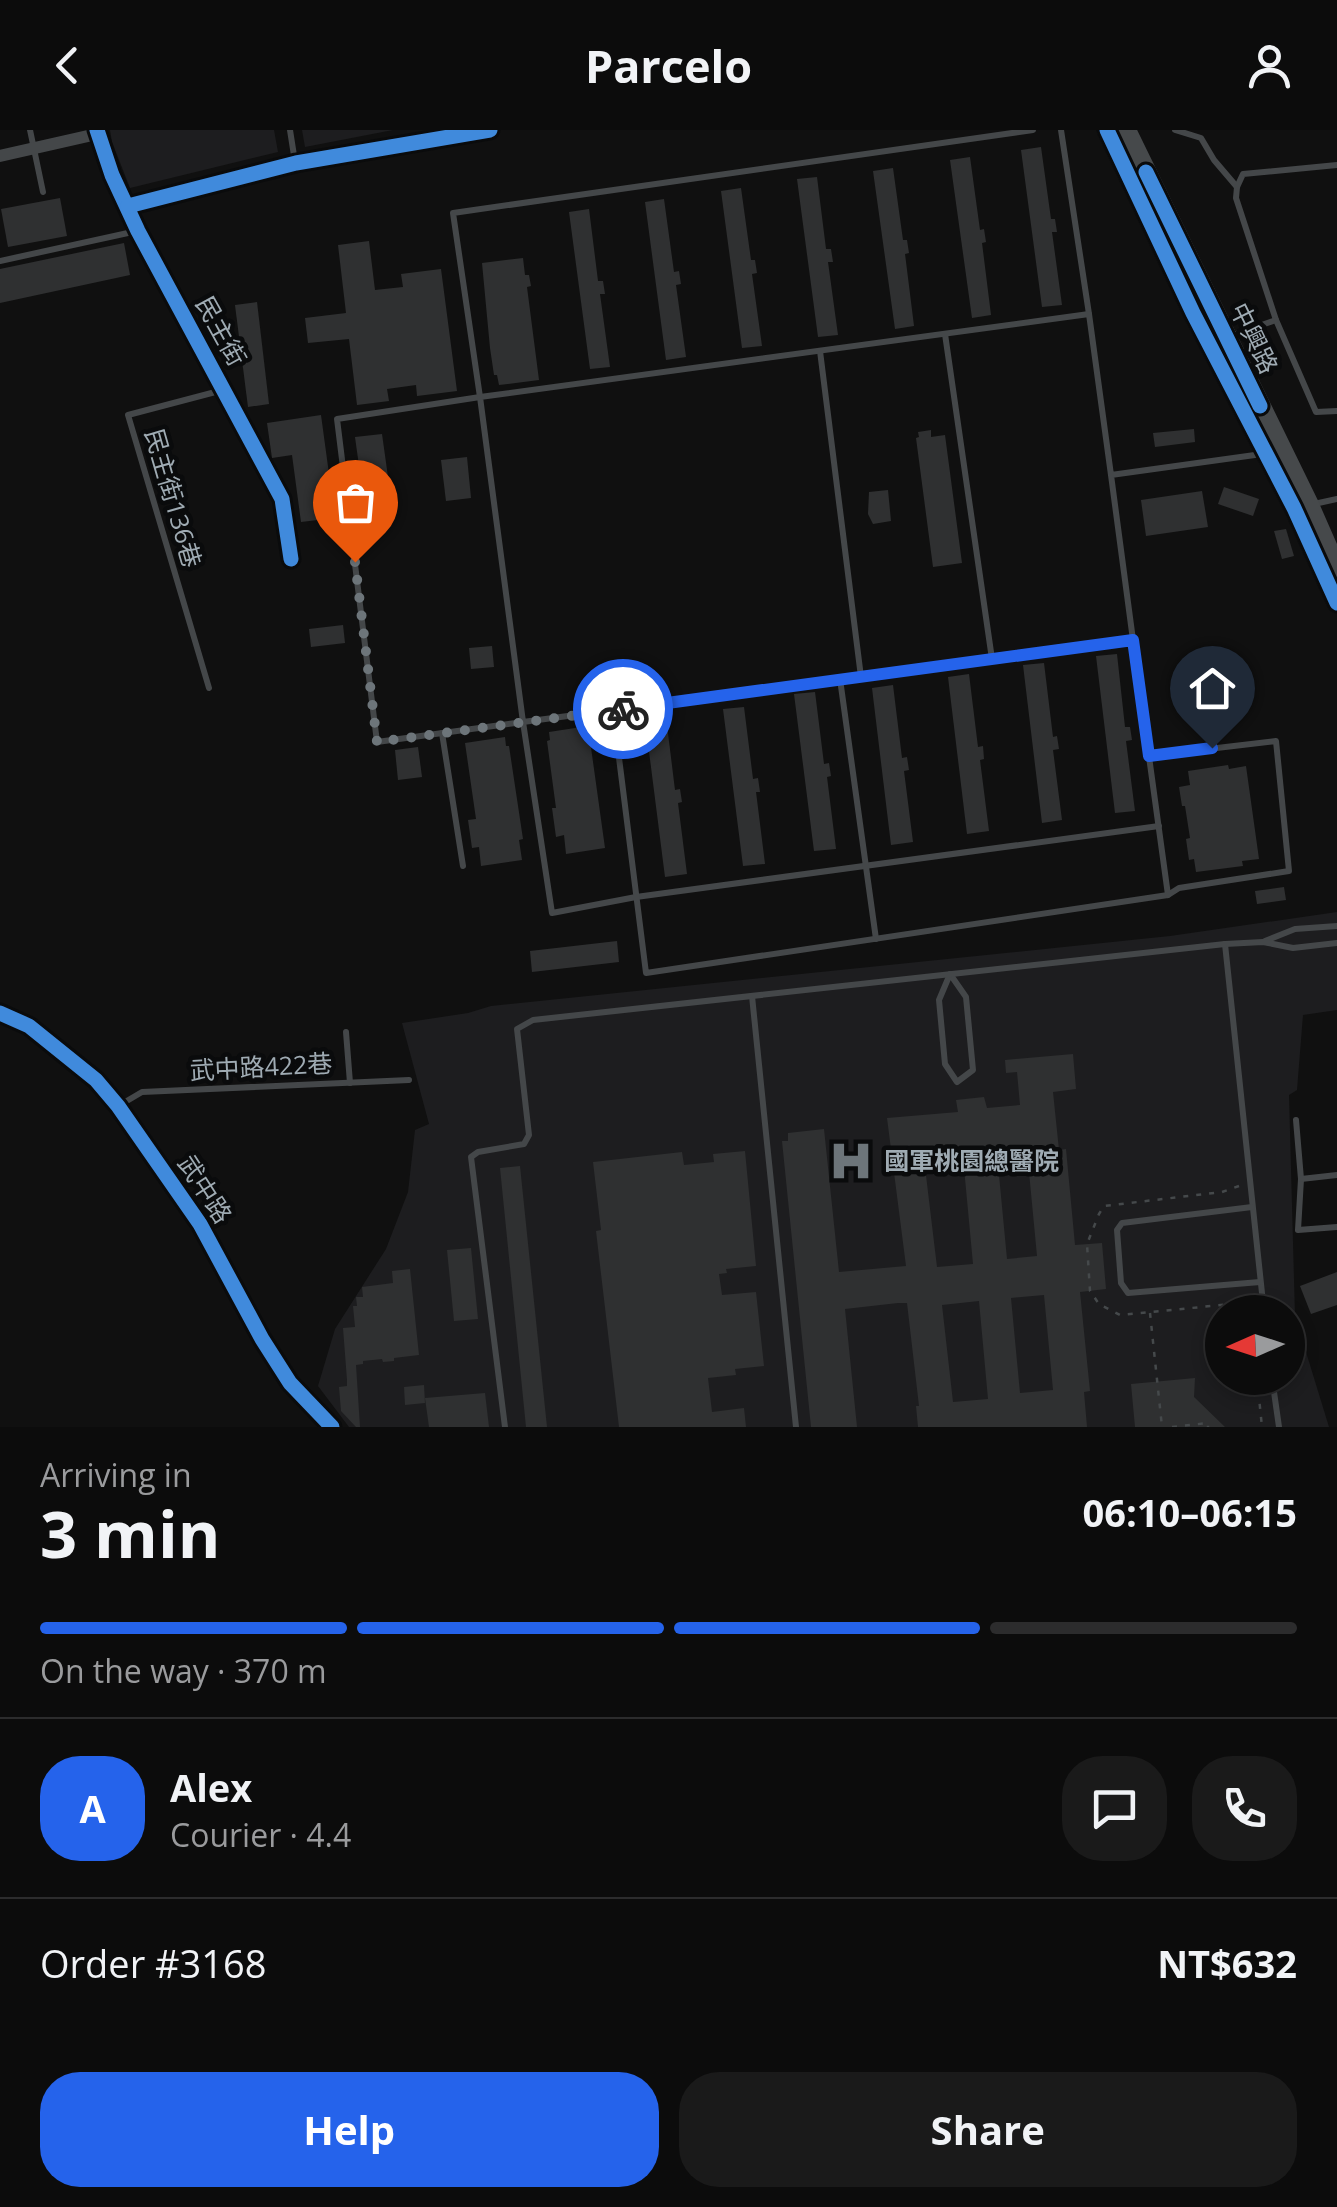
<!DOCTYPE html>
<meta charset="utf-8">
<style>
body{margin:0;font-family:"Open Sans","Noto Sans TC",sans-serif;background:#1a1a1a;color:#f1f3f6;height:100vh;display:flex;flex-direction:column;font-size:38px;white-space:nowrap}
*{box-sizing:border-box;margin:0}
p{font-size:32px;color:#9a9b9d}
.icon{flex:none;width:55px;height:55px;fill:none;stroke:currentColor;stroke-width:2;stroke-linecap:round;stroke-linejoin:round}
.map{position:relative;height:1297px;overflow:hidden}
.panel{display:flex;flex-direction:column;background:#0c0c0c;flex:1}
.panel>*{flex:none}
.needle{width:65px;rotate:267deg}
.buttons{position:absolute;left:1205px;top:1165px;display:grid;gap:20px}
.buttons a{display:grid;place-items:center;width:100px;height:100px;border-radius:50%;background:#0c0c0c;box-shadow:0 5px 15px #0003,0 0 0 2px #2c2c2d;font-size:50px}
.pin{position:absolute;display:grid;place-items:center;width:85px;height:85px;color:#fff;margin:-102px -42px;border-radius:50% 50% 50% 0;rotate:-45deg;box-shadow:0 0 10px #0007}
.pin .icon{rotate:45deg}
.courier{position:absolute;display:grid;place-items:center;width:100px;height:100px;margin:-50px;border:8px solid #2563eb;border-radius:50%;background:#fff;color:#222;box-shadow:0 2px 12px #0007}
.headline em{font-style:normal;font-weight:700}
.headline div{display:flex;flex-direction:column-reverse}
.headline{display:flex;align-items:center;justify-content:space-between;height:170px;padding:0 40px}
h1{font-size:65px;font-weight:700;line-height:75px}
.bar{display:grid;grid-template-columns:repeat(4,1fr);gap:15px 10px;align-content:center;height:120px;padding:0 40px}
.bar i{height:12px;border-radius:8px;background:#2c2c2d}
.bar .current{background:#2563eb}
.bar p{grid-column:span 4}
.line{display:flex;align-items:center;gap:25px;padding:0 40px;border-top:2px solid #2c2c2d}
.line div{flex:1}
.round{display:grid;place-items:center;flex:none;width:105px;height:105px;border-radius:40px;background:#1a1a1a}
.cta{display:flex;gap:20px;margin-top:auto;padding:20px 40px}
.cta a{flex:1;height:115px;border-radius:40px;background:#2563eb;color:#fff;font-size:40px;font-weight:700;line-height:115px;text-align:center}
.cta a+a{background:#1a1a1a;color:#f1f3f6}
header{display:flex;justify-content:space-between;align-items:center;height:130px;padding:0 40px;background:#0c0c0c;font-size:45px;font-weight:700}
.map>svg:first-child{display:block}
.built{fill:#1d1d1f;fill-rule:evenodd}
.building{fill:#2f3031;fill-rule:evenodd}
.lines{fill:none;stroke-linecap:round;stroke-linejoin:round}
.path{stroke:#45494b;stroke-width:2.5;stroke-dasharray:5 8;stroke-linecap:butt}
.service{stroke:#444749;stroke-width:6}
.minor{stroke:#444749;stroke-width:12}
.primary{stroke:#46494b;stroke-width:20}
.cycleway-casing{stroke:#0a0b0c;stroke-width:21}
.cycleway{stroke:#408adc;stroke-width:15}
.done{stroke:#6d757a;stroke-width:10;stroke-dasharray:0 18}
.route{stroke:#2563eb;stroke-width:12}
.labels{text-anchor:middle;stroke-width:9;stroke-linejoin:round;paint-order:stroke}
.street-label{font-size:25px;fill:#9fabb3;stroke:#0a0b0c}
.poi-label{font-size:25px;font-weight:bold;fill:#9fabb3;stroke:#0a0b0c;text-anchor:start}
</style>
<header><svg class="icon" aria-label="back" viewBox="0 0 24 24"><path d="M15 5l-7 7 7 7"/></svg>Parcelo<svg class="icon" aria-label="person" viewBox="0 0 24 24"><circle cx="12" cy="8" r="4"/><path d="M4 21q1-7 8-7t8 7"/></svg></header>
<div class="map">
<svg width="1337" height="1297" viewBox="0 0 1337 1297">
<rect width="100%" height="100%" fill="#101010"/>
<g class="built">
<polygon points="110,0 274,0 278,22 130,58 112,12"/>
<polygon points="302,0 393,0 305,17"/>
<path d="M1337,782v98l-34,5 -6,75 -8,5 6,221 34,111h-980l-31,-41 17,-57 51,-80 22,-57 7,-62 14,-6 -27,-101 66,-10 23,-7 679,-70zM1222,1182h66v66h-66z"/>
</g>
<g class="building">
<polygon points="1041,17 1051,89 1055,89 1057,102 1052,102 1062,175 1042,177 1021,20"/>
<polygon points="970,27 980,100 984,99 986,112 982,113 991,185 972,188 950,30"/>
<polygon points="893,38 903,110 907,110 909,123 905,124 914,196 895,199 873,41"/>
<polygon points="817,47 826,119 831,119 833,132 828,132 838,205 818,207 797,49"/>
<polygon points="741,58 751,130 755,130 757,143 752,144 762,216 742,218 721,61"/>
<polygon points="60,68 67,106 8,117 1,79"/>
<polygon points="664,69 674,142 679,141 681,154 676,155 686,227 666,230 645,72"/>
<polygon points="589,79 598,151 603,151 605,164 600,164 610,237 590,239 569,82"/>
<polygon points="369,111 375,160 403,157 401,144 441,139 457,261 417,266 416,255 387,259 389,271 357,275 349,209 308,213 305,188 346,183 338,115"/>
<polygon points="124,113 130,145 0,173 0,139"/>
<polygon points="523,128 525,145 529,145 531,156 527,157 539,250 499,255 497,245 494,245 490,218 482,133"/>
<polygon points="257,172 269,274 248,277 235,175"/>
<polygon points="321,285 335,388 301,392 292,325 272,328 267,293"/>
<polygon points="1194,299 1195,312 1155,317 1153,303"/>
<polygon points="931,300 931,307 945,305 962,433 933,437 916,308 919,307 918,302"/>
<polygon points="382,304 393,383 366,386 355,307"/>
<polygon points="467,327 471,368 446,371 441,330"/>
<polygon points="1224,357 1259,369 1253,386 1218,374"/>
<polygon points="888,360 891,391 873,394 868,384 869,362"/>
<polygon points="1202,361 1208,397 1146,406 1141,370"/>
<polygon points="1286,399 1294,426 1282,429 1274,401"/>
<polygon points="343,495 345,513 311,517 309,499"/>
<polygon points="492,516 494,537 471,539 469,518"/>
<polygon points="1117,524 1125,597 1130,597 1132,610 1126,611 1135,681 1115,683 1096,526"/>
<polygon points="1044,533 1053,607 1057,606 1059,619 1053,620 1062,690 1042,693 1023,535"/>
<polygon points="969,544 978,617 983,616 984,629 980,630 989,701 967,704 948,547"/>
<polygon points="893,555 902,628 907,627 909,640 904,641 913,712 891,715 872,558"/>
<polygon points="815,562 824,634 829,633 831,646 827,647 836,719 814,721 794,564"/>
<polygon points="744,577 753,649 758,648 760,662 756,662 765,734 743,736 723,579"/>
<polygon points="666,587 675,660 680,659 682,672 678,673 687,744 665,747 645,590"/>
<polygon points="588,596 605,718 566,724 564,705 556,707 552,678 556,678 547,611 550,610 549,602"/>
<polygon points="505,607 506,616 509,616 523,709 519,710 522,730 481,736 479,717 472,718 468,690 476,689 465,613"/>
<polygon points="418,617 422,647 398,650 395,620"/>
<polygon points="1228,635 1229,639 1246,636 1259,729 1242,731 1243,736 1196,742 1194,729 1189,730 1186,709 1190,708 1185,676 1182,676 1179,657 1190,655 1188,641"/>
<polygon points="1284,757 1286,770 1257,774 1255,761"/>
<polygon points="617,811 619,832 532,842 530,821"/>
<path d="M1073,924l3,35 -23,3 6,58 7,-1 9,96 27,-2 4,46 -26,3 10,99 -6,1 3,35h-169l-2,-21h3l-12,-103h-9l-53,6 12,118h-46l-29,-286h6v-8l36,-4 15,143 67,-6 -19,-148 71,-6 -2,-12 28,-3 3,11 33,-3 -3,-33 -11,1 -1,-13zM1027,1021l10,105 -30,3 -10,-105zM963,1027l10,107 -36,3 -12,-100 6,-1 -1,-6zM1044,1165l9,95 -33,3 -9,-95zM979,1171l9,98 -35,3 -11,-97z"/>
<polygon points="745,1021 756,1136 726,1139 727,1143 719,1144 722,1165 756,1162 764,1236 735,1239 736,1245 708,1248 712,1282 744,1278 746,1297 619,1297 596,1101 601,1100 593,1032 682,1022 684,1035 714,1032 713,1024"/>
<polygon points="520,1036 547,1297 526,1297 500,1038"/>
<polygon points="471,1118 478,1189 454,1191 447,1120"/>
<polygon points="410,1139 419,1225 394,1228 394,1231 383,1232 382,1229 363,1231 363,1234 356,1235 360,1297 356,1297 341,1281 339,1257 347,1256 347,1250 343,1198 355,1197 353,1176 357,1176 356,1167 363,1167 362,1157 393,1153 392,1141"/>
<polygon points="1337,1142 1337,1175 1311,1184 1300,1156"/>
<polygon points="1195,1248 1194,1267 1225,1297 1135,1297 1131,1254"/>
<polygon points="424,1255 425,1273 405,1275 404,1257"/>
<polygon points="485,1263 489,1297 429,1297 425,1268"/>
</g>
<g class="lines">
<g class="path">
<polyline points="1239,1056 1222,1062 1104,1076 1099,1084 1087,1114 1090,1161 1099,1174 1120,1185 1242,1173 1248,1182"/>
<polyline points="1150,1183 1162,1297"/>
<polyline points="1257,1248 1262,1297"/>
<polyline points="1172,1297 1208,1293 1208,1297"/>
</g>
<g class="service">
<polyline points="30,0 43,62"/>
<polyline points="290,0 295,32"/>
<polyline points="1033,0 453,83 480,267 337,289 377,612 523,592 552,783 636,767 1159,696"/>
<polyline points="1061,0 1089,184"/>
<polyline points="1175,0 1201,8 1214,30 1237,57"/>
<polyline points="1337,35 1243,44 1237,57 1236,68 1276,190 1316,282 1337,281"/>
<polyline points="0,131 137,101"/>
<polyline points="945,204 992,529"/>
<polyline points="1233,205 1276,190"/>
<polyline points="820,221 861,547"/>
<polyline points="1111,345 1133,510 523,592 480,267 1089,184 1111,345 1262,324"/>
<polyline points="1314,374 1337,369"/>
<polyline points="840,549 876,809"/>
<polyline points="209,558 128,285 223,260"/>
<polyline points="613,580 646,843 1168,765 1133,510"/>
<polyline points="442,603 463,736"/>
<polyline points="1149,626 1276,611 1289,741 1179,758 1168,765"/>
<polyline points="1265,811 1295,799 1337,796"/>
<polyline points="1225,814 1264,1182"/>
<polygon points="950,844 966,867 973,940 957,952 945,934 939,870"/>
<polyline points="752,866 796,1297"/>
<polyline points="346,902 350,953"/>
<polyline points="120,975 142,962 409,950"/>
<polyline points="1296,990 1301,1049 1298,1100 1337,1097"/>
<polyline points="1301,1049 1337,1045"/>
<polyline points="1252,1077 1122,1093 1117,1100 1121,1153 1128,1163 1260,1152"/>
<polyline points="1272,1248 1279,1297"/>
<polyline points="505,1297 471,1027 478,1022 524,1014 529,1005 517,899 533,890 1225,814 1263,812 1293,818 1337,813"/>
</g>
<g class="minor">
<polyline points="97,0 112,45 138,101 282,369 291,429"/>
<polyline points="0,26 97,4"/>
<polyline points="128,76 296,33 490,0"/>
<polyline points="0,883 29,896 96,950 118,976 200,1094 262,1209 290,1253 332,1297"/>
</g>
<g class="primary">
<polyline points="1107,0 1193,183 1294,378 1337,473"/>
<polyline points="1126,0 1309,375 1337,439"/>
</g>
<g class="cycleway-casing">
<g id="cycleway">
<polyline points="97,0 112,45 138,101 282,369 291,429"/>
<polyline points="1107,0 1193,183 1294,378 1337,473"/>
<polyline points="1146,42 1260,276"/>
<polyline points="128,76 296,33 490,0"/>
<polyline points="0,883 29,896 96,950 118,976 200,1094 262,1209 290,1253 332,1297"/>
</g>
</g>
<use href="#cycleway" class="cycleway"/>
</g>
<g class="lines">
<polyline class="done" points="355,432 377,612 623,579"/>
<polyline class="route" points="623,579 1133,510 1149,626 1212,618"/>
</g>
<defs>
<g id="hospital-bare" transform="scale(3.45)"><path d="M-5-5h3v3.5h4V-5h3V5h-3V1.5h-4V5h-3Z" fill="#6d757a" stroke="#0a0b0c" stroke-width="2.5" paint-order="stroke"/></g>
</defs>
<g fill-rule="evenodd">
<use href="#hospital-bare" x="851" y="1031"/>
</g>
<g class="labels">
<g class="street-label">
<text transform="translate(221 201) rotate(61)" y="9">民主街</text>
<text transform="translate(1254 208) rotate(64)" y="9">中興路</text>
<text transform="translate(173 368) rotate(74)" y="9">民主街136巷</text>
<text transform="translate(261 937) rotate(-3)" y="9">武中路422巷</text>
<text transform="translate(205 1059) rotate(57)" y="9">武中路</text>
</g>
<g class="poi-label">
<text x="884" y="1040">國軍桃園總醫院</text>
</g>
</g>
</svg>
<div class="buttons">
<a><svg class="needle" viewBox="-14 -14 28 28"><path d="M0-13l5 13h-10z" fill="#e53935"/><path d="M0 13l5-13h-10z" fill="#9a9b9d"/></svg></a>
</div>
<div class="pin" style="left:355px;top:432px;background:#ea580c"><svg class="icon" aria-label="bag" viewBox="0 0 24 24"><path d="M5 8h14l-1 12H6zM9 8a3 3 0 0 1 6 0"/></svg></div>
<div class="pin" style="left:1212px;top:618px;background:#1f2937"><svg class="icon" aria-label="home" viewBox="0 0 24 24"><path d="M3 11l9-7 9 7M6 9v11h12V9"/></svg></div>
<div class="courier" style="left:623px;top:579px"><svg class="icon" aria-label="bike" viewBox="0 0 24 24"><circle cx="6" cy="16" r="4"/><circle cx="18" cy="16" r="4"/><path d="M6 16l4-8h5l3 8M10 8l3 8H6M13 5h3"/></svg></div>
</div>
<section class="panel">
<div class="headline"><div><h1>3 min</h1><p>Arriving in</p></div><em>06:10–06:15</em></div>
<div class="bar"><i class="current"></i><i class="current"></i><i class="current"></i><i></i><p>On the way · 370 m</p></div>
<div class="line" style="height:180px"><b class="round" style="background:#2563eb;color:#fff">A</b><div><b>Alex</b><p>Courier · 4.4</p></div><a class="round"><svg class="icon" aria-label="chat" viewBox="0 0 24 24"><path d="M4 5h16v11H9l-5 4z"/></svg></a><a class="round"><svg class="icon" aria-label="phone" viewBox="0 0 24 24"><path d="M5 4h4l2 5-3 2q2 4 5 5l2-3 5 2v4C11 20 4 13 5 4z"/></svg></a></div>
<div class="line" style="height:130px"><div>Order #3168</div><b>NT$632</b></div>
<div class="cta"><a>Help</a><a>Share</a></div>
</section>
